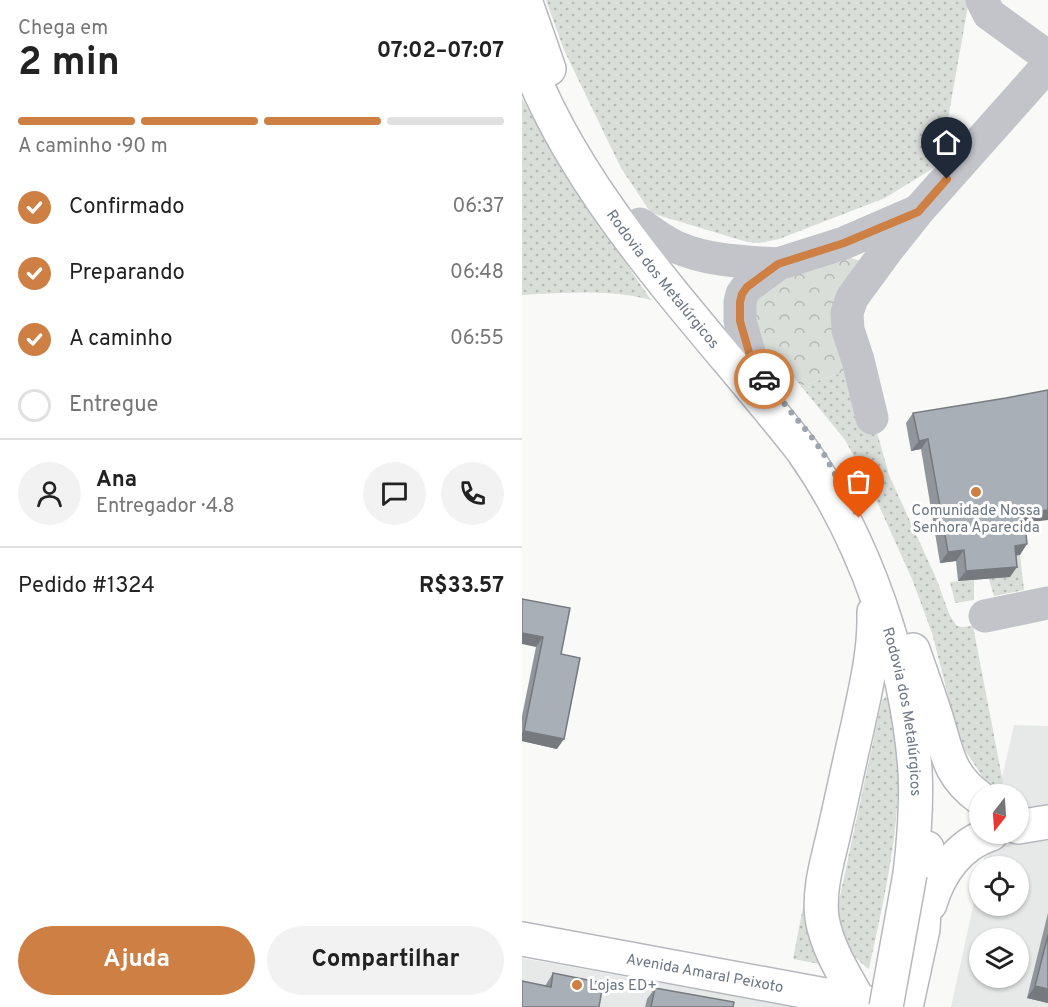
<!DOCTYPE html>
<html lang="pt">
<meta charset="utf-8">
<style>
body{margin:0;font-family:Overpass,sans-serif;background:#f2f2f2;color:#222;height:100vh;display:flex;flex-direction:column;font-size:22px;white-space:nowrap}
*{box-sizing:border-box;margin:0}
p{font-size:20px;color:#767676}
.icon{flex:none;width:33px;height:33px;fill:none;stroke:currentColor;stroke-width:2;stroke-linecap:round;stroke-linejoin:round}
.map{position:relative;flex:1;overflow:hidden}
.side{display:flex;flex-direction:column;background:#fff;width:522px}
.side>*{flex:none}
.needle{width:39px;rotate:197deg}
.tools{position:absolute;left:447px;top:784px;display:grid;gap:12px}
.tools a{display:grid;place-items:center;width:60px;height:60px;border-radius:50%;background:#fff;box-shadow:0 2px 4px #0004;font-size:30px}
.pin{position:absolute;display:grid;place-items:center;width:51px;height:51px;color:#fff;margin:-62px -26px;border-radius:50% 50% 50% 0;rotate:-45deg;box-shadow:0 0 6px #0007}
.pin .icon{rotate:45deg}
.courier{position:absolute;display:grid;place-items:center;width:60px;height:60px;margin:-30px;border:4px solid #cd7f44;border-radius:50%;background:#fff;color:#222;box-shadow:0 2px 8px #0007}
.headline em{font-style:normal;font-weight:700}
.headline div{display:flex;flex-direction:column-reverse}
.headline{display:flex;align-items:center;justify-content:space-between;height:102px;padding:0 18px}
h1{font-size:39px;font-weight:700;line-height:45px}
.bar{display:grid;grid-template-columns:repeat(4,1fr);gap:9px 6px;align-content:center;height:72px;padding:0 18px}
.bar i{height:8px;border-radius:4px;background:#e0e0e0}
.bar .current{background:#cd7f44}
.bar p{grid-column:span 4}
.line{display:flex;align-items:center;gap:15px;padding:0 18px;border-top:2px solid #e0e0e0}
.line div{flex:1}
.round{display:grid;place-items:center;flex:none;width:63px;height:63px;border-radius:32px;background:#f2f2f2}
ol{padding:0 18px;list-style:none}
li{display:flex;align-items:center;gap:18px;height:66px}
li p{margin-inline-start:auto}
li .icon{padding:6px;border-radius:50%;background:#cd7f44;color:#fff;stroke-width:4}
li:last-child{color:#767676}
li i{width:33px;height:33px;border:3px solid #e0e0e0;border-radius:50%}
.primary-button{display:flex;gap:12px;margin-top:auto;padding:12px 18px}
.primary-button a{flex:1;height:69px;border-radius:36px;background:#cd7f44;color:#fff;font-size:24px;font-weight:700;line-height:69px;text-align:center}
.primary-button a+a{background:#f2f2f2;color:#222}
main{display:flex;flex:1;min-height:0}
.map>svg:first-child{display:block}
.built{fill:#e7e9e8;fill-rule:evenodd}
.grass{fill:url(#grass-dots)}
.forest{fill:url(#forest-crowns)}
.lines{fill:none;stroke-linecap:round;stroke-linejoin:round}
.major-casing{stroke:#b6b8bd;stroke-width:36}
.minor{stroke:#c2c4c9;stroke-width:33}
.major{stroke:#fff;stroke-width:33}
.major-bridge-casing{stroke:#b6b8bd;stroke-width:36;stroke-linecap:butt}
.major-bridge{stroke:#fff;stroke-width:33}
.wall{fill:#91969d}
.shaded-wall{fill:#767a7f}
.building{fill:#a9afb6;stroke:#767a7f;stroke-width:1.5}
.done{stroke:#9ea4ad;stroke-width:6;stroke-dasharray:0 10.8}
.route{stroke:#cd7f44;stroke-width:8}
.poi-dot{fill:#cd7f44;stroke:#fff;stroke-width:2}
.labels{text-anchor:middle;stroke-width:6;stroke-linejoin:round;paint-order:stroke}
.street-label{font-size:15px;fill:#6d7685;stroke:#fff}
.poi-label{font-size:15px;fill:#6d7685;stroke:#fff}
</style>
<main>
<section class="side">
<div class="headline"><div><h1>2 min</h1><p>Chega em</p></div><em>07:02–07:07</em></div>
<div class="bar"><i class="current"></i><i class="current"></i><i class="current"></i><i></i><p>A caminho · 90 m</p></div>
<ol>
<li><svg class="icon" aria-label="check" viewBox="0 0 24 24"><path d="M5 12l5 5 9-10"/></svg>Confirmado<p>06:37</p></li>
<li><svg class="icon" aria-label="check" viewBox="0 0 24 24"><path d="M5 12l5 5 9-10"/></svg>Preparando<p>06:48</p></li>
<li><svg class="icon" aria-label="check" viewBox="0 0 24 24"><path d="M5 12l5 5 9-10"/></svg>A caminho<p>06:55</p></li>
<li><i></i>Entregue</li>
</ol>
<div class="line" style="height:108px"><a class="round"><svg class="icon" aria-label="person" viewBox="0 0 24 24"><circle cx="12" cy="8" r="4"/><path d="M4 21q1-7 8-7t8 7"/></svg></a><div><b>Ana</b><p>Entregador · 4.8</p></div><a class="round"><svg class="icon" aria-label="chat" viewBox="0 0 24 24"><path d="M4 5h16v11H9l-5 4z"/></svg></a><a class="round"><svg class="icon" aria-label="phone" viewBox="0 0 24 24"><path d="M5 4h4l2 5-3 2q2 4 5 5l2-3 5 2v4C11 20 4 13 5 4z"/></svg></a></div>
<div class="line" style="height:78px"><div>Pedido #1324</div><b>R$33.57</b></div>
<div class="primary-button"><a>Ajuda</a><a>Compartilhar</a></div>
</section>
<div class="map">
<svg width="526" height="1007" viewBox="0 0 526 1007">
<defs>
<pattern id="grass-dots" width="8" height="8" patternUnits="userSpaceOnUse" patternTransform="scale(1.5)"><rect width="8" height="8" fill="#d9ded8"/><path d="M2 2h.1M6 6h.1" fill="none" stroke="#b4b9b5" stroke-width="1.8" stroke-linecap="round"/></pattern>
<pattern id="forest-crowns" width="20" height="18" patternUnits="userSpaceOnUse" patternTransform="scale(1.5)"><rect width="20" height="18" fill="#d9ded8"/><path d="M2 6a3 3 0 1 1 6 0M12 15a3 3 0 1 1 6 0" fill="none" stroke="#b4b9b5"/></pattern>
</defs>
<rect width="100%" height="100%" fill="#f9faf8"/>
<g class="built">
<path d="M492,725l34,1v281h-97l28,-128 1,27h38v-39h-36l8,-33h28v-39h-20zM458,939h38v39h-38z"/>
<polygon points="0,958 273,1007 0,1007"/>
</g>
<g class="grass">
<polygon points="24,0 447,0 418,164 363,198 257,239 237,243 225,242 129,213 99,168 42,50"/>
<path d="M0,98l34,62 95,140c-43,-11 -85,-7 -129,-5z"/>
<polygon points="332,369 354,429 367,475 414,578 428,616 435,626 440,627 451,626 483,793 462,779 443,750 431,715 410,633 390,579 348,486 323,440 279,386"/>
<polygon points="498,555 502,590 472,596 467,579 486,556"/>
<polygon points="452,580 452,600 433,603 428,582"/>
<path d="M364,697l4,1c21,90 -2,182 -21,271 -22,-16 -27,-33 -32,-59l45,-210z"/>
<polygon points="283,897 303,965 271,959"/>
</g>
<polygon class="forest" points="320,256 344,262 332,369 279,386 253,356 247,360 231,342 232,290"/>
<g class="lines">
<g class="major-casing">
<g id="major">
<polyline points="3,0 27,69"/>
<path id="s1" d="M0,47c52,151 183,279 280,403 63,89 105,211 113,320 2,34 -1,70 -5,104"/>
<path d="M391,650c8,23 16,45 23,67 11,35 12,58 44,81"/>
<polyline points="496,827 526,822"/>
<path d="M408,904c9,-31 29,-60 61,-70"/>
<path id="s2" d="M0,939l352,65"/>
<path d="M337,1001c-15,-27 -32,-53 -37,-83 -4,-30 7,-62 13,-90 8,-35 15,-69 23,-103 8,-38 17,-74 16,-113"/>
<polyline points="384,1007 401,929 405,848"/>
</g>
</g>
<g class="minor">
<polyline points="460,0 467,14 526,57"/>
<path d="M118,224c11,8 23,17 36,23 32,14 68,15 102,17"/>
<polyline points="231,366 218,321 218,302 220,294 225,287 256,264 322,243 396,211 526,65"/>
<polyline points="350,418 336,360 326,330 325,313 330,298 365,250 393,215"/>
<polyline points="463,616 526,603"/>
</g>
<use href="#major" class="major"/>
<g class="major-bridge-casing">
<polyline id="major-bridge" points="364,1007 388,874"/>
</g>
<use href="#major-bridge" class="major-bridge"/>
</g>
<g class="wall">
<polygon points="391,413 503,522 498,555 494,555 488,577 436,581 434,561 418,563 399,449 389,451 384,423"/>
<polygon points="0,599 39,654 35,749 0,741 0,716 14,647"/>
<polygon points="526,913 526,1003 505,998"/>
<polygon points="31,973 77,1007 23,986"/>
<polygon points="133,988 211,1007 123,1007 125,999"/>
</g>
<g class="shaded-wall">
<polygon points="406,439 399,449 389,451 397,441"/>
<polygon points="526,510 526,520 494,524 502,513"/>
<polygon points="505,544 498,555 486,556 493,546"/>
<polygon points="442,550 434,561 418,563 426,552"/>
<polygon points="495,567 488,577 436,581 444,571"/>
<polygon points="0,633 21,637 14,647 0,644"/>
<polygon points="2,731 42,739 35,749 0,741 0,733"/>
<polygon points="513,986 526,989 526,1003 505,998"/>
</g>
<g class="building">
<polygon points="526,390 526,510 502,513 505,544 493,546 495,567 444,571 442,550 426,552 406,439 397,441 391,413 484,398"/>
<polygon points="0,599 48,608 39,654 58,658 42,739 2,731 21,637 0,633"/>
<polygon points="526,935 526,989 513,986"/>
<polygon points="31,973 81,983 77,1007 0,1007 0,981 29,987"/>
<polygon points="133,988 212,1002 211,1007 129,1007"/>
</g>
<g class="lines">
<polyline class="done" points="242,379 292,440 303,456 337,518"/>
<polyline class="route" points="242,379 231,366 218,321 218,302 220,294 225,287 256,264 322,243 396,212 425,179"/>
</g>
<g class="poi-dot">
<circle cx="454" cy="492" r="6"/>
<circle cx="55" cy="985" r="6"/>
</g>
<g class="labels">
<g class="street-label">
<text dy="5" stroke="none"><textPath href="#s1" startOffset="273">Rodovia dos Metalúrgicos</textPath></text>
<text dy="5" stroke="none"><textPath href="#s1" startOffset="777">Rodovia dos Metalúrgicos</textPath></text>
<text dy="5" stroke="none"><textPath href="#s2" startOffset="186">Avenida Amaral Peixoto</textPath></text>
</g>
<g class="poi-label">
<text x="454" y="515">Comunidade Nossa<tspan x="454" dy="17">Senhora Aparecida</tspan></text>
<text x="67" y="990" text-anchor="start">Lojas ED+</text>
</g>
</g>
</svg>
<div class="tools">
<a><svg class="needle" viewBox="-14 -14 28 28"><path d="M0-13l5 13h-10z" fill="#e53935"/><path d="M0 13l5-13h-10z" fill="#767676"/></svg></a>
<a><svg class="icon" aria-label="locate" viewBox="0 0 24 24"><circle cx="12" cy="12" r="6"/><path d="M12 2v4M12 18v4M2 12h4M18 12h4"/></svg></a>
<a><svg class="icon" aria-label="layers" viewBox="0 0 24 24"><path d="M12 4l9 5-9 5-9-5zM3 14l9 5 9-5"/></svg></a>
</div>
<div class="pin" style="left:337px;top:518px;background:#ea580c"><svg class="icon" aria-label="bag" viewBox="0 0 24 24"><path d="M5 8h14l-1 12H6zM9 8a3 3 0 0 1 6 0"/></svg></div>
<div class="pin" style="left:425px;top:179px;background:#1f2937"><svg class="icon" aria-label="home" viewBox="0 0 24 24"><path d="M3 11l9-7 9 7M6 9v11h12V9"/></svg></div>
<div class="courier" style="left:242px;top:379px"><svg class="icon" aria-label="car" viewBox="0 0 24 24"><path d="M5 17H2v-5l4-1 3-4h7l3 4 3 1v5h-3M9 17h6M6 11h13"/><circle cx="7" cy="17" r="2"/><circle cx="17" cy="17" r="2"/></svg></div>
</div>
</main>
